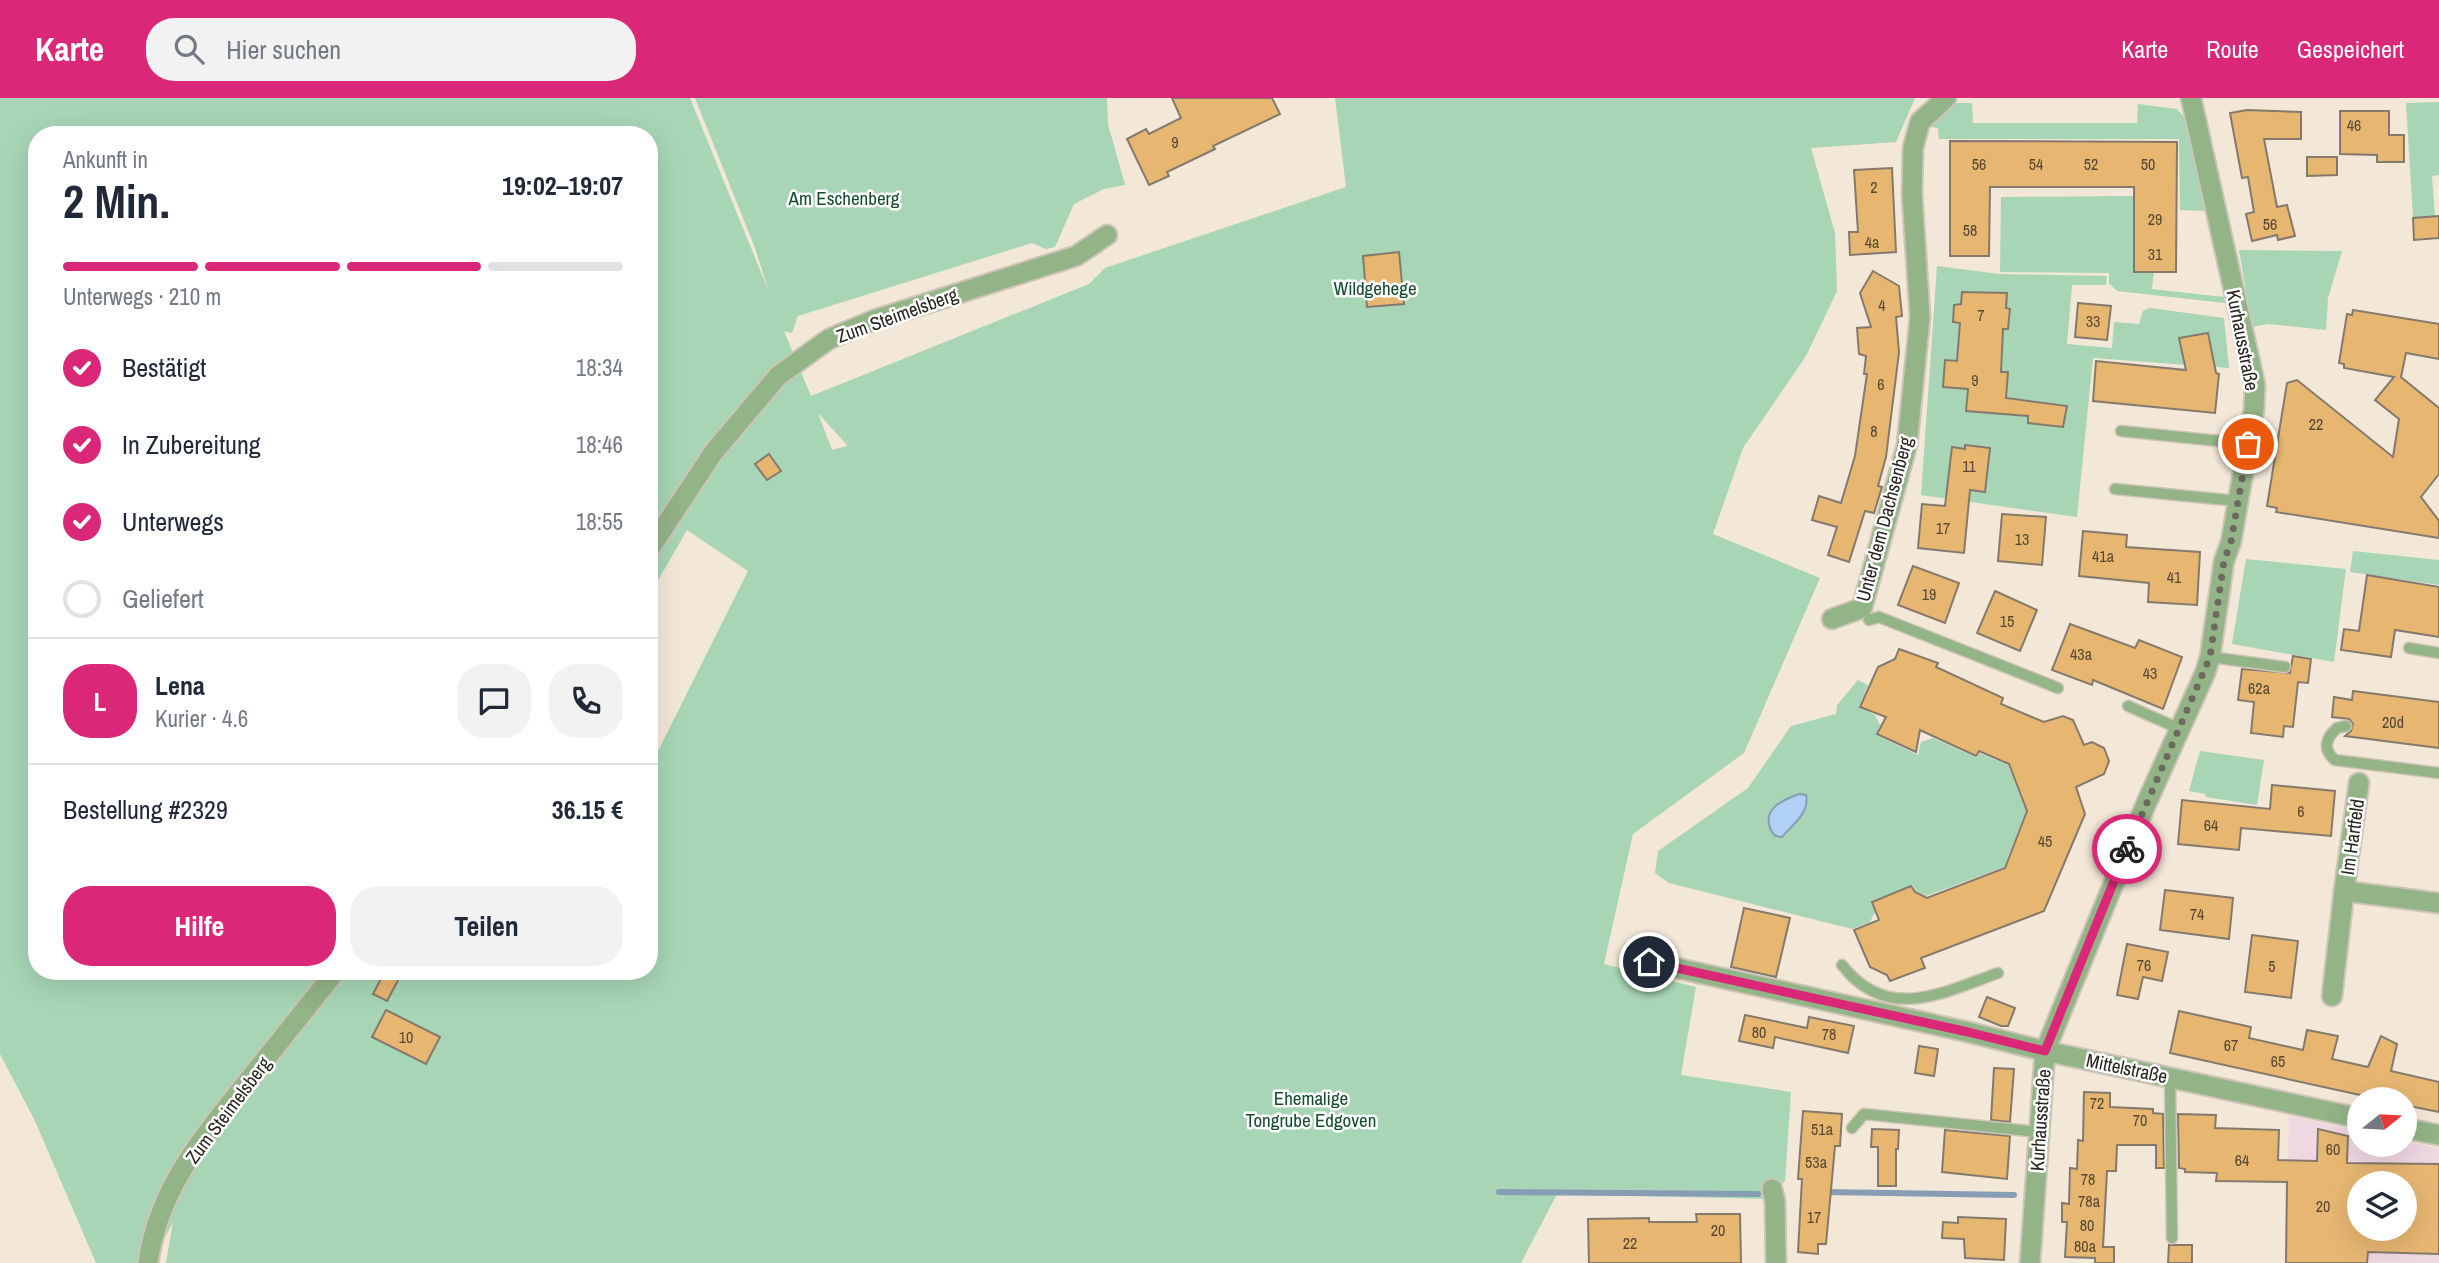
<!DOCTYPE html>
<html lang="de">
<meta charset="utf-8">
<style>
body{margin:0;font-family:"Archivo Narrow",sans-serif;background:#f2f2f3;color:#1f2937;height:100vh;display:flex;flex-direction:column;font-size:26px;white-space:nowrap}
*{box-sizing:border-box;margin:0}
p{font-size:23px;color:#747a83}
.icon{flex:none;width:38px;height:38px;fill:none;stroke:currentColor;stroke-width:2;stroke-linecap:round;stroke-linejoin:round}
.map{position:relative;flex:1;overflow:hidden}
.drawer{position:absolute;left:28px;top:28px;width:630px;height:854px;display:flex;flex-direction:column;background:#fff;border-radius:28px;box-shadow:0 7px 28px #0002}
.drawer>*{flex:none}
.needle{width:46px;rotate:72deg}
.fabs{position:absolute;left:2347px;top:989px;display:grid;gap:14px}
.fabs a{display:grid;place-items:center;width:70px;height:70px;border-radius:50%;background:#fff;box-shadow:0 7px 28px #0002;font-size:35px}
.pin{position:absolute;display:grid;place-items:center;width:60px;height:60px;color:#fff;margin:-30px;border:4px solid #fff;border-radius:50%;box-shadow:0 2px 7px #0007}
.courier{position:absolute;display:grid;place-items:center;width:70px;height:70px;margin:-35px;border:5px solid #db2777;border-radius:50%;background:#fff;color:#222;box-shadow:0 2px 9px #0007}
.overview em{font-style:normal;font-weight:700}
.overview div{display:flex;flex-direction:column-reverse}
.overview{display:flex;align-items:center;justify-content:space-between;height:119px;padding:0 35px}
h1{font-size:46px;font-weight:700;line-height:52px}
.bar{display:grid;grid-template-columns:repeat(4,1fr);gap:10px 7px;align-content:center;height:84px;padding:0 35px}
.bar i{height:9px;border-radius:5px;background:#e0e1e3}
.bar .active{background:#db2777}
.bar p{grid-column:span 4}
.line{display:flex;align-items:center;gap:18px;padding:0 35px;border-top:2px solid #e0e1e3}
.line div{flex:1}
.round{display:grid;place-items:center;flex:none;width:74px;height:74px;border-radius:28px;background:#f2f2f3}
ol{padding:0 35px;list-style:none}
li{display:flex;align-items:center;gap:21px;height:77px}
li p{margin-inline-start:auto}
li .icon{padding:7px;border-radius:50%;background:#db2777;color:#fff;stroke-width:4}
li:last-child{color:#747a83}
li i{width:38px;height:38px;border:4px solid #e0e1e3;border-radius:50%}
.action{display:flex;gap:14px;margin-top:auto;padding:14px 35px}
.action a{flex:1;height:80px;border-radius:28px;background:#db2777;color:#fff;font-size:28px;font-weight:700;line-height:80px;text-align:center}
.action a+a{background:#f2f2f3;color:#1f2937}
header{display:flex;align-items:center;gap:42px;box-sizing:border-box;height:98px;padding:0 35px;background:#db2777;color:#fff}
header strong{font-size:33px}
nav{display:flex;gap:38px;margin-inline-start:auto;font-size:24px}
.search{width:490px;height:63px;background:#f2f2f3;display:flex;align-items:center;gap:18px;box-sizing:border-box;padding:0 24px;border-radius:28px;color:#747a83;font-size:26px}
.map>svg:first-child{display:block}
.industrial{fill:#f0d8e3;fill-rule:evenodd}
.green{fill:#a7d5b5;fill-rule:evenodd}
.water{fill:#b0d1f5;stroke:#879db5;stroke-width:2}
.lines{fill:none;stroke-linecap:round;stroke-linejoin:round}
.stream{stroke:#879db5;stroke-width:6}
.building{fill:#e7b772;stroke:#847a6c;stroke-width:2;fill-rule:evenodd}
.service-casing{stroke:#cec4b7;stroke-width:13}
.minor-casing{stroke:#cec4b7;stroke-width:23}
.service{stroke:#93b487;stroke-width:10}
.minor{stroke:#93b487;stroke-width:19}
.done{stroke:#6f6860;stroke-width:7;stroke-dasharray:0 12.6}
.route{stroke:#db2777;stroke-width:9}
.labels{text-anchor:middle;stroke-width:5;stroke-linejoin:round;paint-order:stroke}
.number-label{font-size:16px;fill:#584934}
.park-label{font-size:19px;fill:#134c2c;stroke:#fff}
.street-label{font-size:19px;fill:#28241f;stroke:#fff}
</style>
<header>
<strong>Karte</strong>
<div class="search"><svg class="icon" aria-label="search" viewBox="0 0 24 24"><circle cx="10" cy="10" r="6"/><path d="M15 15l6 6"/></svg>Hier suchen</div>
<nav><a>Karte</a><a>Route</a><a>Gespeichert</a></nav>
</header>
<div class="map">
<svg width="2439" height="1165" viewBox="0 0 2439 1165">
<rect width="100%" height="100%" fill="#f3e7d8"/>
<path class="industrial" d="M2289,1018l70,15v13h45l1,-3 34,8v114h-154zM2359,1085h45v45h-45z"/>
<g class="green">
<path d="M0,0h690l79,194 -14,-44 -60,-150h412l1,26 17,61 -21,4 -30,15 -19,43 -9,2 -14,-6 -234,73 -6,17 -8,-2 27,65 278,-112 16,-16 241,-81 -11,-89h580l-19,44 -85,6 24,85 2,58 -31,65 -63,92 -30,86 107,44 -76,175 -111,81 -29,130 92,23 -15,88 110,17 -6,89 -18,18 -210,-5 -36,69h-1355l7,-41 -21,41h-56l-61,-142 -35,-67zM37,37h612v461l38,-66 61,41 -99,198v202h-612zM818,315l29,32v1l-15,4z"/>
<polygon points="2439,4 2439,77 2432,78 2435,118 2413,120 2406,5"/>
<polygon points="1957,5 1972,5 1973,25 2137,25 2138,6 2177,11 2190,26 2205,113 2180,112 2179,41 1939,41 1938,30 1932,29 1931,25 1940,15"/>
<polygon points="2134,98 2134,174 2154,174 2152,191 2224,199 2225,205 2117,193 2109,185 2109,175 2000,174 2001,99"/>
<polygon points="2239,152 2342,153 2328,200 2326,232 2268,226 2252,229"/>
<polygon points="1937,168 1999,176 2107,178 2106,187 2072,187 2067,246 2112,250 2114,224 2139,226 2143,213 2150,210 2224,220 2229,270 2093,260 2077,419 1921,397"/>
<polygon points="2353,453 2439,462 2439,487 2350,474"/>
<polygon points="2246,461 2346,471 2334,564 2232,546"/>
<polygon points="1858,582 1868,587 1859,608 1875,617 1880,627 1876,637 1918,657 1921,644 1933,640 1977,660 1979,655 2008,667 2026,713 2004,769 1926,798 1916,793 1912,787 1872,803 1875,814 1870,824 1852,831 1669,785 1655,775 1658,753 1748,690 1791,628 1836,616 1837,607"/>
<polygon points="2200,653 2264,662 2257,707 2206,699 2205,696 2189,693"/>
</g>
<path class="water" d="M1799,696l7,1c4,18 -14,30 -24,42 -7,0 -9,-2 -12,-9 -7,-20 13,-28 29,-34z"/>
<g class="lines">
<g class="stream">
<polyline points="1499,1094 1758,1096"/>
<polyline points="1824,1094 2014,1097"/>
</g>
</g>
<g class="building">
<polygon points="1172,0 1272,0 1280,16 1213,48 1215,51 1167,74 1169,78 1149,87 1127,41 1146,31 1149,36 1181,20"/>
<polygon points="2247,12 2301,14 2301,41 2264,41 2277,109 2287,107 2295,138 2278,142 2277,137 2252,143 2246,116 2254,114 2248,79 2242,80 2230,15"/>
<polygon points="2340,13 2389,13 2389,37 2404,37 2404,64 2377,64 2377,57 2340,56"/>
<polygon points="1950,43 2177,44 2176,174 2134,174 2134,89 1990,89 1989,158 1950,158"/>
<polygon points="2307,59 2337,59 2337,77 2307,78"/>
<polygon points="1892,70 1896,154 1850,157 1849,134 1858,134 1854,72"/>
<polygon points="2439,118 2439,140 2414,142 2413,120"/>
<polygon points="1399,154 1404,206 1367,209 1363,158"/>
<polygon points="1873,173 1899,188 1902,218 1896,219 1899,254 1886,359 1878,388 1882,389 1874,415 1865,413 1849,464 1828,457 1837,429 1812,422 1819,398 1841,405 1855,358 1867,276 1864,276 1866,258 1859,256 1857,230 1871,229 1860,195"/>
<polygon points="1962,194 2007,195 2006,210 2010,211 2008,231 2003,231 2001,274 2008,274 2006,300 2067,308 2063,329 2028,325 2028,318 1966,313 1968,291 1943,289 1945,262 1957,263 1960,225 1953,224 1954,207 1961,206"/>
<polygon points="2078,205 2111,208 2107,242 2075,239"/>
<polygon points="2353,212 2439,226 2439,261 2406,255 2401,279 2439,310 2439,376 2421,399 2439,423 2439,440 2276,414 2277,410 2267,408 2287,285 2297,282 2393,359 2399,321 2375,302 2394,279 2344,270 2344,266 2339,265 2347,216 2352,217"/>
<polygon points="2208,235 2216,275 2219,276 2215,315 2093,303 2096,263 2186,272 2179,240"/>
<polygon points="1965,347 1990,350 1985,394 1970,392 1964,455 1918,450 1922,406 1945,408 1952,349 1965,351"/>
<polygon points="769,356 781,373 767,382 755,366"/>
<polygon points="2002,416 2046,419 2042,467 1998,463"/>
<polygon points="2083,433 2127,437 2126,449 2200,454 2197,507 2148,504 2149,485 2079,478"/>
<polygon points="1913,468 1959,485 1945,525 1898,507"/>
<polygon points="2367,477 2439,489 2439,539 2395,532 2391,559 2341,552 2344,531 2359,533"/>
<polygon points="1995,493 2037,512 2020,553 1977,535"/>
<polygon points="2070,526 2135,550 2139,542 2182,559 2163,611 2093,582 2092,587 2052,572"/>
<polygon points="1899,551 1938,565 1936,569 2003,600 2001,606 2044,624 2063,618 2073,622 2084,647 2092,644 2104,650 2109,663 2104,676 2076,689 2085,716 2044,813 1921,860 1925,870 1890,883 1887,877 1870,869 1854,832 1879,822 1872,804 1911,788 1915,794 1927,800 2005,770 2027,713 2009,666 1979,653 1976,658 1920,632 1916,654 1877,636 1886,619 1860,609 1878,569 1895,561"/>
<polygon points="2293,558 2311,561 2308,585 2298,584 2293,629 2284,628 2283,639 2251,635 2254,604 2238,602 2242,571 2290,575"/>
<polygon points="2353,593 2439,604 2439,650 2345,638 2351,633 2353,626 2349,621 2332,619 2334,599 2352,602"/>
<polygon points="2272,687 2335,693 2331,738 2241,730 2239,752 2178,746 2182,702 2270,711"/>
<polygon points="2165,792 2233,800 2229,841 2160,832"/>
<polygon points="1744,810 1790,820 1776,879 1731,869"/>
<polygon points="2252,837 2298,843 2291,900 2245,894"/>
<polygon points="2127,846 2168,854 2162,883 2143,879 2138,901 2117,897"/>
<polygon points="385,873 403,873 387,903 373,896"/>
<polygon points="1987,899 2015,910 2008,928 2001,928 1979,919"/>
<polygon points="386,912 440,939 426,966 372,939"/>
<polygon points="2179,913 2251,929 2249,940 2303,952 2307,932 2338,938 2332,961 2368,969 2381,938 2397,946 2391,973 2439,984 2439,1014 2404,1007 2404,1001 2378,1001 2170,955"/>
<polygon points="1745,917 1807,930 1809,919 1854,928 1848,955 1775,939 1773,950 1739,943"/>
<polygon points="1919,948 1938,951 1934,978 1915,975"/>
<polygon points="1994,970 2014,971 2010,1024 1991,1022"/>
<polygon points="2084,994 2110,995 2110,1009 2153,1011 2153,1015 2163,1016 2164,1070 2156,1070 2156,1047 2117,1047 2116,1073 2107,1073 2103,1149 2114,1149 2114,1165 2095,1165 2095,1160 2065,1159 2067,1124 2062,1124 2062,1105 2069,1106 2070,1070 2077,1071 2078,1042 2083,1043"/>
<polygon points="1803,1013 1842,1016 1840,1048 1835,1048 1826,1146 1818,1146 1818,1156 1798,1154 1802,1081 1798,1081"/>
<path d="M2178,1016l38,1 -1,13 64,2 -1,30 39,1 1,-32 30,7 -1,27 92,1v90l-71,-2 -1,11h-81l1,-81 -71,-1 1,-8 -32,-1v-3l-6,-1zM2359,1085h45v45h-45z"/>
<polygon points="1872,1031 1899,1032 1898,1051 1896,1051 1896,1088 1878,1088 1878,1049 1871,1049"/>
<polygon points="1945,1032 2010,1038 2007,1081 1942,1074"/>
<polygon points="1696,1116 1740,1116 1741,1165 1589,1165 1588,1121 1649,1120 1649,1124 1697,1124"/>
<polygon points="1958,1119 2006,1121 2004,1162 1965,1160 1964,1141 1942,1140 1943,1124 1958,1125"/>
<polygon points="2169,1147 2192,1147 2192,1165 2168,1165"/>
</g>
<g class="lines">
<g class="service-casing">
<g id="service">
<polyline points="2121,333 2248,346"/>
<polyline points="2115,391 2238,403"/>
<polyline points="1869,522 1879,519 2058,590"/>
<polyline points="2409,550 2439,555"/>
<polyline points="2210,559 2285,569"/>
<polyline points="2128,608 2180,631"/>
<path d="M2346,628l-9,2c-11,10 -15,21 -2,32l104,13"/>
<path d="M1842,867c45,58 100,28 156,8"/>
<polyline points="2170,979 2172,1140"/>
<polyline points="1852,1030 1864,1016 2039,1034"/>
</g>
</g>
<g class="minor-casing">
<g id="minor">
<polyline points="649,452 713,355 778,278 829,241 874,222 1076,158 1107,137"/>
<polyline points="1832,521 1862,510 1907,347 1920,219 1912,96 1913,50 1920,24 1946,0"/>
<polyline points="2344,793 2359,685"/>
<polyline points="1649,864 1968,934 2045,953 2359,1020"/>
<polyline points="2332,898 2344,793 2439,805"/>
<polyline points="2404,1030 2439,1037"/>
<polyline points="1772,1091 1775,1103 1776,1165"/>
<path d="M148,1165c10,-74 55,-126 100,-182 29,-36 58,-73 88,-110"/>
<polyline points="2030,1165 2045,953 2146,706 2205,575 2210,559 2224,463 2231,444 2254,311 2255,287 2191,0"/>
</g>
</g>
<use href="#service" class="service"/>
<use href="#minor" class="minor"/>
</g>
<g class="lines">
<polyline class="done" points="2127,751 2210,559 2224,463 2231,444 2248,346"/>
<polyline class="route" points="1649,864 1968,934 2045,953 2127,751"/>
</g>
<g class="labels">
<g class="number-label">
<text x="2354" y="33">46</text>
<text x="1175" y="50">9</text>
<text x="1979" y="72">56</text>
<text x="2036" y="72">54</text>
<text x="2091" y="72">52</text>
<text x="2148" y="72">50</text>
<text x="1874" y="95">2</text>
<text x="2155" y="127">29</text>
<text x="2270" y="132">56</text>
<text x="1970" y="138">58</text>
<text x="1872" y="150">4a</text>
<text x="2155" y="162">31</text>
<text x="1882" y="213">4</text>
<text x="1981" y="223">7</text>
<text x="2093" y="229">33</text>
<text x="1975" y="288">9</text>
<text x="1881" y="292">6</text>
<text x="2316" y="332">22</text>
<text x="1874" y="339">8</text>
<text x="1969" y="374">11</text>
<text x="1943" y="436">17</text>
<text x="2022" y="447">13</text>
<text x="2103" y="464">41a</text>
<text x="2174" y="485">41</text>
<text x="1929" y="502">19</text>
<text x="2007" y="529">15</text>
<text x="2081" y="562">43a</text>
<text x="2150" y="581">43</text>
<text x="2259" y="596">62a</text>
<text x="2393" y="630">20d</text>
<text x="2301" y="719">6</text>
<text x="2211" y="733">64</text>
<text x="2045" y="749">45</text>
<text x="2197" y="822">74</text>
<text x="2144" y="873">76</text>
<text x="2272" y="874">5</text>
<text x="1759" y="940">80</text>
<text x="1829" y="942">78</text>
<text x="406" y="945">10</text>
<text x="2231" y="953">67</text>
<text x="2278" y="969">65</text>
<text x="2097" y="1011">72</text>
<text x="2140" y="1028">70</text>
<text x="1822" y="1037">51a</text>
<text x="2333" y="1057">60</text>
<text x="2242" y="1068">64</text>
<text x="1816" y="1070">53a</text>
<text x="2088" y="1087">78</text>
<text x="2089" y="1109">78a</text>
<text x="2323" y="1114">20</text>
<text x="1814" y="1125">17</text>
<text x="2087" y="1133">80</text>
<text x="1718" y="1138">20</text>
<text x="1630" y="1151">22</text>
<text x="2085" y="1154">80a</text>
</g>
<g class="park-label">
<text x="844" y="107">Am Eschenberg</text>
<text x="1375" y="197">Wildgehege</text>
<text x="1311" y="1007">Ehemalige<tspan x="1311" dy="22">Tongrube Edgoven</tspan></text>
</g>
<g class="street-label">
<text transform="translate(897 217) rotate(-20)" y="7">Zum Steimelsberg</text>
<text transform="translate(2243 242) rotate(79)" y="7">Kurhausstraße</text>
<text transform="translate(1884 421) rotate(-75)" y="7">Unter dem Dachsenberg</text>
<text transform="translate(2352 739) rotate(-82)" y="7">Im Hartfeld</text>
<text transform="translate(2127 970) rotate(12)" y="7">Mittelstraße</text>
<text transform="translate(228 1012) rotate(-53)" y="7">Zum Steimelsberg</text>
<text transform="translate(2040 1022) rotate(-86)" y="7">Kurhausstraße</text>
</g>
</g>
</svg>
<div class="fabs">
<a><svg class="needle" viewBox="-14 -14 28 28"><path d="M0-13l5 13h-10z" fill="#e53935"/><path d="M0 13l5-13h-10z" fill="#747a83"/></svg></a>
<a><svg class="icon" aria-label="layers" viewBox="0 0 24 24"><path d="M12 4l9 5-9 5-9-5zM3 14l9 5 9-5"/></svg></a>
</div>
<div class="pin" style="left:2248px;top:346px;background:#ea580c"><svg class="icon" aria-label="bag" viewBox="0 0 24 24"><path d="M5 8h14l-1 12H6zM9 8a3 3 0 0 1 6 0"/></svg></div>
<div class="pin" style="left:1649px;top:864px;background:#1f2937"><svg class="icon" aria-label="home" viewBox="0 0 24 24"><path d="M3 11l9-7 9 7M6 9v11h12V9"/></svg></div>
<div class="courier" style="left:2127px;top:751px"><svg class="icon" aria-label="bike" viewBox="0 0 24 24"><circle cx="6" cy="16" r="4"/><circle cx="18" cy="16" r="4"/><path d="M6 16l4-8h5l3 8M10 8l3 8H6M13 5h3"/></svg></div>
<section class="drawer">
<div class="overview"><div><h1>2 Min.</h1><p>Ankunft in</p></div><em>19:02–19:07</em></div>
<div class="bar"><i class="active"></i><i class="active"></i><i class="active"></i><i></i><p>Unterwegs · 210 m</p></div>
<ol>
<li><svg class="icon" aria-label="check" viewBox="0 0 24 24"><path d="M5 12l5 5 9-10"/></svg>Bestätigt<p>18:34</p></li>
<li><svg class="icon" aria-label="check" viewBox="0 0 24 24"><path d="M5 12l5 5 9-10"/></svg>In Zubereitung<p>18:46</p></li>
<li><svg class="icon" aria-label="check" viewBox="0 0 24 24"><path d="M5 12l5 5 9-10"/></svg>Unterwegs<p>18:55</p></li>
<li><i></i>Geliefert</li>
</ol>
<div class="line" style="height:126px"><b class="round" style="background:#db2777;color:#fff">L</b><div><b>Lena</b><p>Kurier · 4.6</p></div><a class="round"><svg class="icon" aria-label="chat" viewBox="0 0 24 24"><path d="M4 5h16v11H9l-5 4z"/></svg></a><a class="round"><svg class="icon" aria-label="phone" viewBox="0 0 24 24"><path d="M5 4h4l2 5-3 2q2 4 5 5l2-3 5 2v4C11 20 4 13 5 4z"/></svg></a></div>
<div class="line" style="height:91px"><div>Bestellung #2329</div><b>36.15 €</b></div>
<div class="action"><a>Hilfe</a><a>Teilen</a></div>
</section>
</div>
